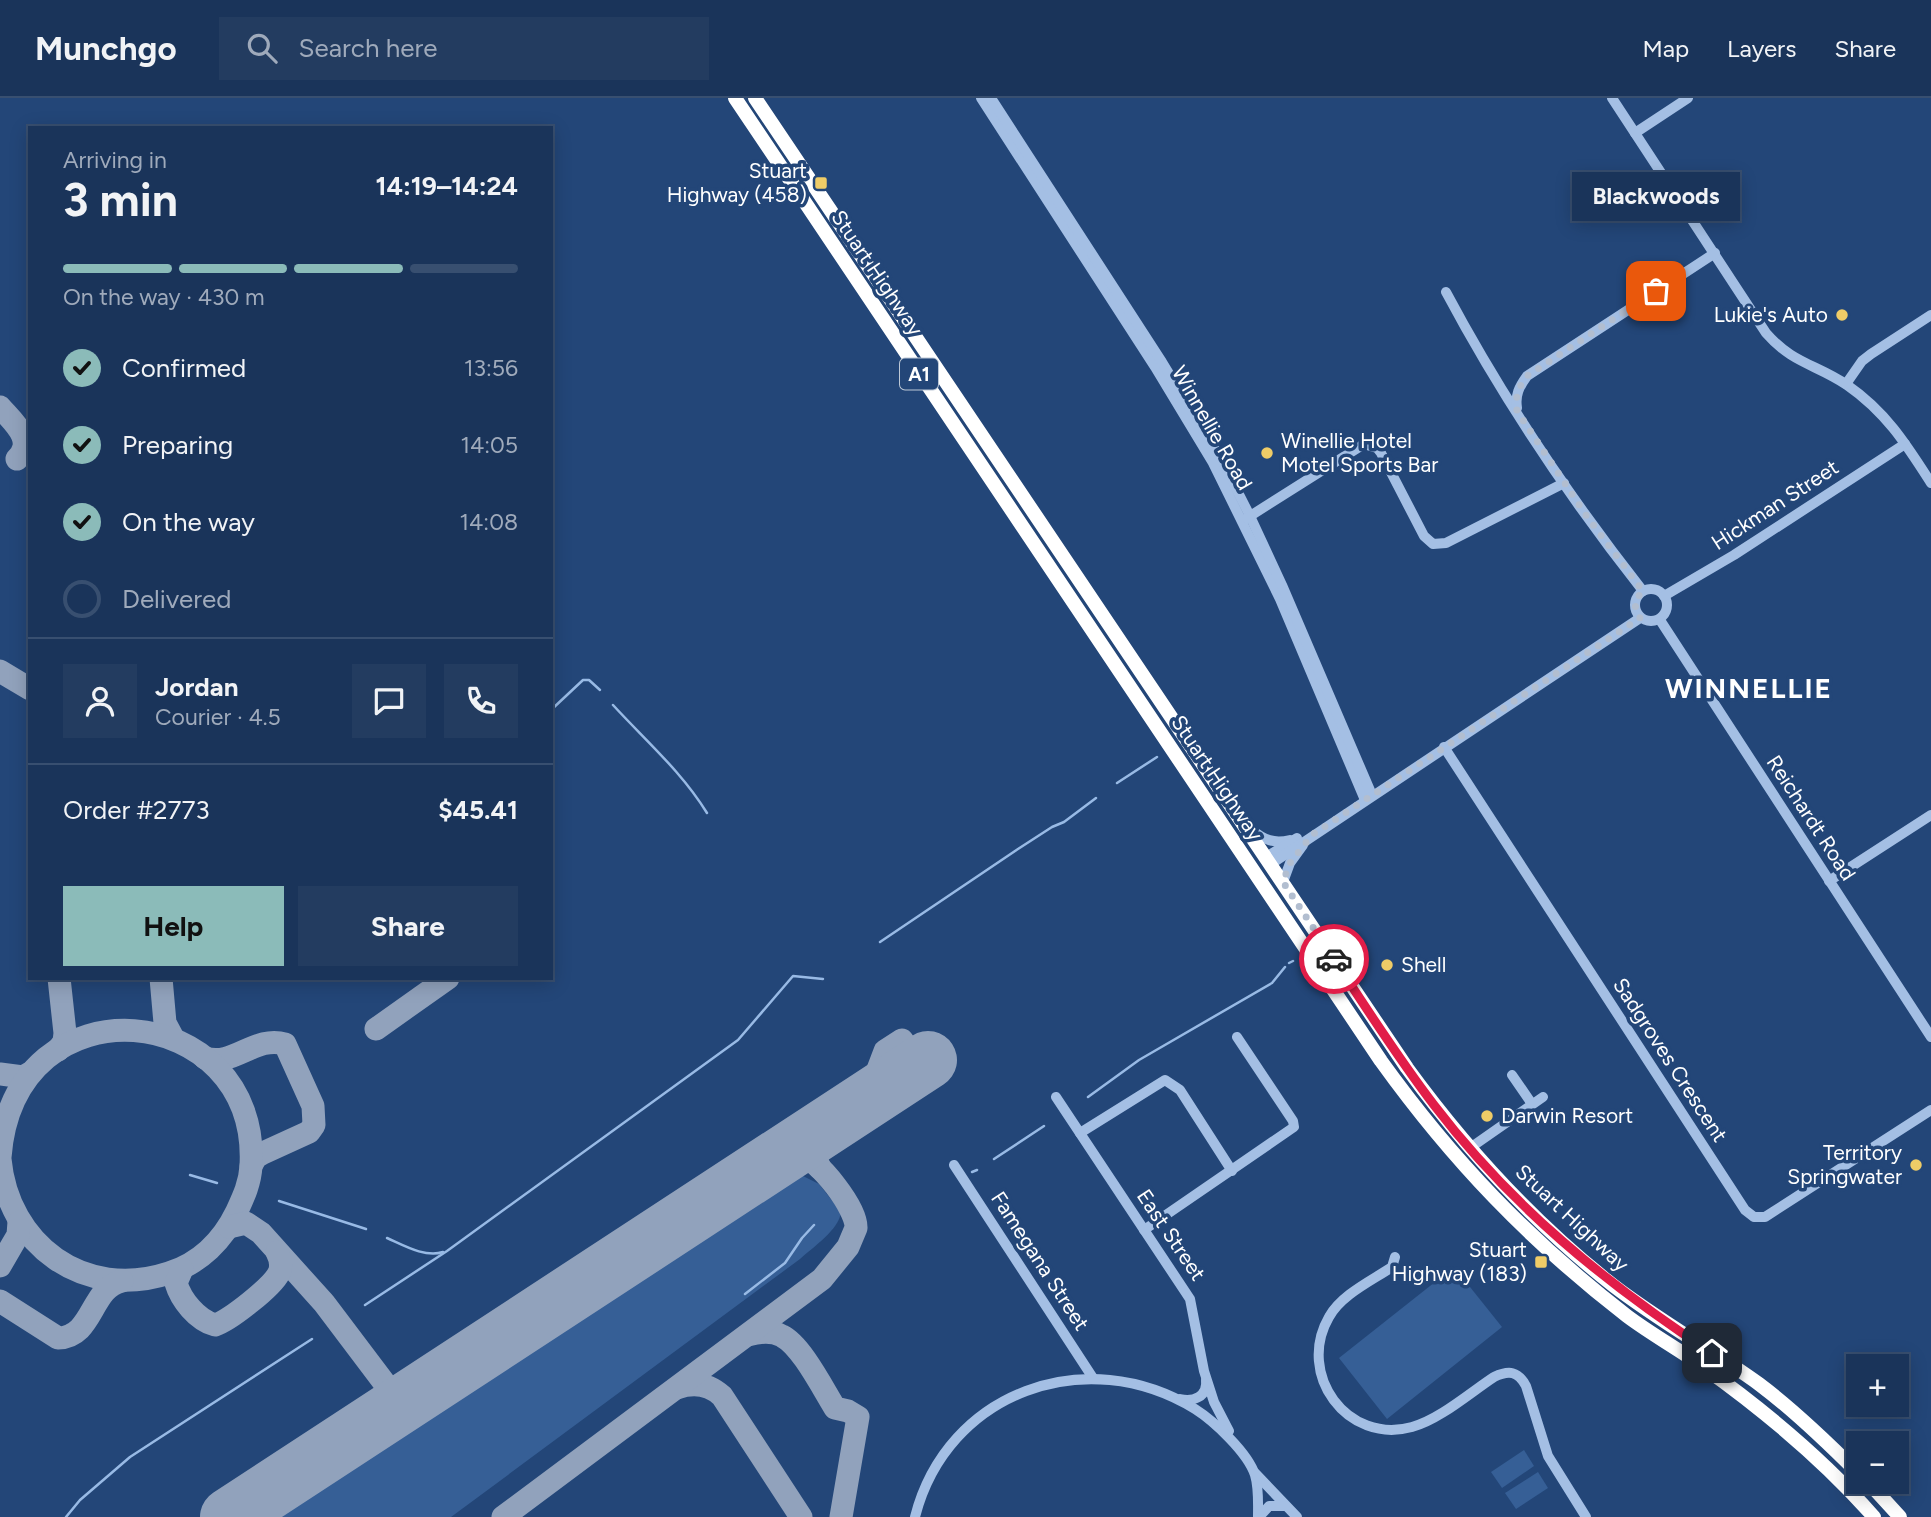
<!DOCTYPE html>
<meta charset="utf-8">
<style>
body{margin:0;font-family:Figtree,sans-serif;background:#233c60;color:#f1f3f6;height:100vh;display:flex;flex-direction:column;font-size:26px;white-space:nowrap}
*{box-sizing:border-box;margin:0}
p{font-size:23px;color:#9faabb}
.icon{flex:none;width:38px;height:38px;fill:none;stroke:currentColor;stroke-width:2;stroke-linecap:round;stroke-linejoin:round}
.map{position:relative;flex:1;overflow:hidden}
.drawer{position:absolute;left:28px;top:28px;width:525px;height:854px;display:flex;flex-direction:column;background:#1a345a;border-radius:0px;box-shadow:0 4px 18px #0003,0 0 0 2px #384f70}
.drawer>*{flex:none}
.controls{position:absolute;left:1846px;top:1256px;display:grid;gap:14px}
.controls a{display:grid;place-items:center;width:63px;height:63px;border-radius:0px;background:#1a345a;box-shadow:0 4px 18px #0003,0 0 0 2px #384f70;font-size:35px}
.pin{position:absolute;display:grid;place-items:center;width:60px;height:60px;color:#fff;margin:-30px;border-radius:14px;box-shadow:0 4px 10px #0006}
.courier{position:absolute;display:grid;place-items:center;width:70px;height:70px;margin:-35px;border:5px solid #e11d48;border-radius:50%;background:#fff;color:#222;box-shadow:0 2px 9px #0007}
.bubble{position:absolute;height:49px;border-radius:0px;background:#1a345a;box-shadow:0 4px 18px #0003,0 0 0 2px #384f70;font-size:23px;font-weight:700;line-height:49px;text-align:center}
.summary em{font-style:normal;font-weight:700}
.summary div{display:flex;flex-direction:column-reverse}
.summary{display:flex;align-items:center;justify-content:space-between;height:119px;padding:0 35px}
h1{font-size:46px;font-weight:700;line-height:52px}
.bar{display:grid;grid-template-columns:repeat(4,1fr);gap:10px 7px;align-content:center;height:84px;padding:0 35px}
.bar i{height:9px;border-radius:5px;background:#384f70}
.bar .selected{background:#8bbbb9}
.bar p{grid-column:span 4}
.line{display:flex;align-items:center;gap:18px;padding:0 35px;border-top:2px solid #384f70}
.line div{flex:1}
.round{display:grid;place-items:center;flex:none;width:74px;height:74px;border-radius:0px;background:#233c60}
ol{padding:0 35px;list-style:none}
li{display:flex;align-items:center;gap:21px;height:77px}
li p{margin-inline-start:auto}
li .icon{padding:7px;border-radius:50%;background:#8bbbb9;color:#111;stroke-width:4}
li:last-child{color:#9faabb}
li i{width:38px;height:38px;border:4px solid #384f70;border-radius:50%}
.button{display:flex;gap:14px;margin-top:auto;padding:14px 35px}
.button a{flex:1;height:80px;border-radius:0px;background:#8bbbb9;color:#111;font-size:28px;font-weight:700;line-height:80px;text-align:center}
.button a+a{background:#233c60;color:#f1f3f6}
header{display:flex;align-items:center;gap:42px;box-sizing:border-box;height:98px;padding:0 35px;background:#1a345a;border-bottom:2px solid #384f70}
header strong{font-size:33px}
nav{display:flex;gap:38px;margin-inline-start:auto;font-size:24px}
.search{width:490px;height:63px;background:#233c60;display:flex;align-items:center;gap:18px;box-sizing:border-box;padding:0 24px;border-radius:0px;color:#9faabb;font-size:26px}
.map>svg:first-child{display:block}
.green{fill:#365f96}
.lines{fill:none;stroke-linecap:round;stroke-linejoin:round}
.stream{stroke:#98bae5;stroke-width:2.5}
.taxiway{stroke:#91a2bc;stroke-width:23}
.runway{stroke:#91a2bc;stroke-width:58}
.minor{stroke:#a4bfe4;stroke-width:10}
.highway{stroke:#fff;stroke-width:14}
.done{stroke:#b2bed0;stroke-width:7;stroke-dasharray:0 12.6}
.route{stroke:#e11d48;stroke-width:9}
.poi-dot{fill:#efcc67;stroke:#234678;stroke-width:2.5}
.labels{text-anchor:middle;stroke-width:7;stroke-linejoin:round;paint-order:stroke}
.shield{fill:#234678;stroke:#bdc8d6;stroke-width:2}
.shield-label{font-size:19px;font-weight:bold;fill:#fff}
.poi-label{font-size:21px;fill:#fff;stroke:#234678;text-anchor:end}
.street-label{font-size:21px;fill:#fff;stroke:#234678}
.district-label{font-size:28px;font-weight:bold;letter-spacing:2px;fill:#fff;stroke:#234678}
</style>
<header>
<strong>Munchgo</strong>
<div class="search"><svg class="icon" aria-label="search" viewBox="0 0 24 24"><circle cx="10" cy="10" r="6"/><path d="M15 15l6 6"/></svg>Search here</div>
<nav><a>Map</a><a>Layers</a><a>Share</a></nav>
</header>
<div class="map">
<svg width="1931" height="1419" viewBox="0 0 1931 1419">
<rect width="100%" height="100%" fill="#234678"/>
<g class="green">
<path d="M797,1075l22,11 22,28c-2,18 -28,35 -41,47l-349,258h-180z"/>
<polygon points="1454,1169 1502,1229 1387,1321 1339,1260"/>
<polygon points="1524,1352 1534,1368 1502,1390 1491,1374"/>
<polygon points="1538,1374 1548,1390 1516,1411 1505,1395"/>
</g>
<g class="lines">
<g class="stream">
<path d="M613,607c32,35 69,67 94,108"/>
<polyline points="551,612 583,582 589,582 600,592"/>
<polyline points="1117,685 1157,659"/>
<polyline points="880,844 1018,751 1052,729 1064,724 1096,700"/>
<polyline points="1289,865 1293,863"/>
<polyline points="1088,999 1139,962 1272,885 1285,869"/>
<polyline points="994,1061 1044,1028"/>
<polyline points="972,1074 977,1072"/>
<polyline points="190,1077 217,1085"/>
<polyline points="279,1103 366,1131"/>
<path d="M387,1140c16,7 38,20 56,14"/>
<polyline points="745,1196 785,1165 802,1140 814,1127"/>
<polyline points="365,1207 447,1153 738,942 793,878 823,881"/>
<polyline points="66,1419 80,1402 130,1359 312,1241"/>
</g>
<g class="taxiway">
<path d="M0,309c13,15 36,33 17,52"/>
<polyline points="0,573 30,591"/>
<polyline points="161,880 165,925 173,940"/>
<polyline points="376,931 448,880"/>
<polyline points="58,952 64,944 65,935 59,880"/>
<path d="M205,960c29,9 50,-23 80,-14l28,62 1,19 -5,7 -46,21 -7,4 -5,9"/>
<polyline points="0,976 23,979 30,975"/>
<polyline points="866,1003 885,953 902,942 919,969"/>
<path d="M0,1059c14,-183 260,-157 251,9 -1,17 -7,30 -14,45 -14,29 -37,52 -68,62 -85,28 -161,-28 -169,-114"/>
<path d="M820,1070c-9,-17 -5,-31 9,-43"/>
<polyline points="229,1129 246,1125 261,1135 324,1205 401,1307"/>
<polyline points="0,1168 18,1137 19,1124"/>
<path d="M182,1171l-6,14c5,17 21,37 39,42 15,-5 57,-38 64,-52 3,-7 2,-13 -2,-21"/>
<path d="M0,1203l58,37c36,-1 32,-50 64,-57"/>
<path d="M748,1237c11,-3 23,-5 34,1 19,9 41,53 53,72l13,3 10,6 -17,100"/>
<path d="M677,1290c17,-6 32,-4 45,8l79,121"/>
<path d="M503,1419l319,-238 26,-32 8,-19c1,-19 -37,-69 -56,-73 -8,-2 -15,1 -22,3"/>
</g>
<polyline class="runway" points="229,1419 928,962"/>
<g class="minor">
<polyline points="981,0 1155,269 1213,365 1280,501 1365,702"/>
<polyline points="991,0 1162,264 1221,361 1250,418 1282,487 1372,697"/>
<path d="M1612,0l154,235c27,31 50,31 81,52 39,27 59,59 84,98"/>
<polyline points="1635,35 1688,0"/>
<path d="M1446,194c56,105 123,205 197,299"/>
<polyline points="1846,286 1862,263 1871,256 1931,217"/>
<path d="M1517,310c-2,-13 2,-21 10,-32l188,-123"/>
<polyline points="1247,420 1364,346 1377,350 1381,355 1424,438 1433,446 1446,445 1564,385"/>
<circle cx="1651" cy="507" r="16"/>
<polyline points="1664,498 1734,457 1905,346"/>
<polyline points="1660,522 1931,939"/>
<polyline points="1444,649 1745,1112 1754,1119 1765,1119 1931,1012"/>
<path d="M1251,731c13,11 23,15 39,11"/>
<polyline points="1266,759 1297,740"/>
<polyline points="1271,766 1640,520"/>
<polyline points="1829,783 1931,717"/>
<polyline points="1283,784 1290,765 1303,747"/>
<polyline points="1512,977 1532,1006"/>
<polyline points="1056,999 1190,1201 1204,1273 1214,1304 1229,1333"/>
<polyline points="1080,1035 1165,982 1180,992 1232,1073"/>
<polyline points="1470,1050 1543,999"/>
<polyline points="954,1067 1093,1280"/>
<polyline points="1144,1132 1294,1029 1293,1023 1237,939"/>
<path d="M1395,1159l-3,10c-21,14 -51,28 -63,50 -33,57 18,128 83,110 27,-7 59,-35 82,-50 15,-7 24,-6 32,9l22,70 38,61"/>
<path d="M1180,1301c13,3 28,-2 26,-19"/>
<polyline points="1255,1375 1297,1419"/>
<path d="M915,1419c32,-125 171,-175 280,-108 19,12 53,44 60,66 4,13 3,29 3,42"/>
<polyline points="1259,1419 1269,1408 1285,1408"/>
</g>
<g class="highway">
<path d="M735,0l646,963c72,100 148,179 246,255 24,18 51,33 75,50 63,45 121,93 172,151"/>
<path d="M755,0l652,970c59,81 128,156 207,218 47,36 98,64 145,98 36,27 68,58 99,89"/>
<polyline points="1868,1384 1900,1419"/>
</g>
</g>
<g class="lines">
<path class="done" d="M1334,861l-51,-77 7,-19 22,-28 328,-217 -4,-5 -1,-13 8,-9 -55,-73 -71,-107c-2,-15 1,-23 10,-35l129,-85"/>
<path class="route" d="M1334,861c32,49 64,99 100,146 78,102 171,178 278,248"/>
</g>
<g class="poi-dot">
<rect x="814" y="78" width="14" height="14" rx="3.5"/>
<circle cx="1842" cy="217" r="7"/>
<circle cx="1267" cy="355" r="7"/>
<circle cx="1387" cy="867" r="7"/>
<circle cx="1487" cy="1018" r="7"/>
<circle cx="1916" cy="1067" r="7"/>
<rect x="1534" y="1157" width="14" height="14" rx="3.5"/>
</g>
<g class="labels">
<rect class="shield" x="900" y="260.5" width="38" height="31" rx="5"/>
<g class="shield-label">
<text x="919" y="283">A1</text>
</g>
<g class="poi-label">
<text x="807" y="80">Stuart<tspan x="807" dy="24">Highway (458)</tspan></text>
<text x="1828" y="224">Lukie's Auto</text>
<text x="1281" y="350" text-anchor="start">Winellie Hotel<tspan x="1281" dy="24">Motel Sports Bar</tspan></text>
<text x="1401" y="874" text-anchor="start">Shell</text>
<text x="1501" y="1025" text-anchor="start">Darwin Resort</text>
<text x="1902" y="1062">Territory<tspan x="1902" dy="24">Springwater</tspan></text>
<text x="1527" y="1159">Stuart<tspan x="1527" dy="24">Highway (183)</tspan></text>
</g>
<g class="street-label">
<text transform="translate(877 175) rotate(56)" y="7">Stuart Highway</text>
<text transform="translate(1212 330) rotate(60)" y="7">Winnellie Road</text>
<text transform="translate(1775 407) rotate(-33)" y="7">Hickman Street</text>
<text transform="translate(1217 680) rotate(56)" y="7">Stuart Highway</text>
<text transform="translate(1811 720) rotate(57)" y="7">Reichardt Road</text>
<text transform="translate(1670 962) rotate(57)" y="7">Sadgroves Crescent</text>
<text transform="translate(1572 1120) rotate(43)" y="7">Stuart Highway</text>
<text transform="translate(1171 1137) rotate(56)" y="7">East Street</text>
<text transform="translate(1040 1163) rotate(57)" y="7">Famegana Street</text>
</g>
<g class="district-label">
<text x="1749" y="600">WINNELLIE</text>
</g>
</g>
</svg>
<div class="controls">
<a>+</a>
<a>−</a>
</div>
<div class="pin" style="left:1656px;top:193px;background:#ea580c"><svg class="icon" aria-label="bag" viewBox="0 0 24 24"><path d="M5 8h14l-1 12H6zM9 8a3 3 0 0 1 6 0"/></svg></div>
<div class="pin" style="left:1712px;top:1255px;background:#1f2937"><svg class="icon" aria-label="home" viewBox="0 0 24 24"><path d="M3 11l9-7 9 7M6 9v11h12V9"/></svg></div>
<div class="courier" style="left:1334px;top:861px"><svg class="icon" aria-label="car" viewBox="0 0 24 24"><path d="M5 17H2v-5l4-1 3-4h7l3 4 3 1v5h-3M9 17h6M6 11h13"/><circle cx="7" cy="17" r="2"/><circle cx="17" cy="17" r="2"/></svg></div>
<div class="bubble" style="left:1572px;top:74px;width:168px">Blackwoods</div>
<section class="drawer">
<div class="summary"><div><h1>3 min</h1><p>Arriving in</p></div><em>14:19–14:24</em></div>
<div class="bar"><i class="selected"></i><i class="selected"></i><i class="selected"></i><i></i><p>On the way · 430 m</p></div>
<ol>
<li><svg class="icon" aria-label="check" viewBox="0 0 24 24"><path d="M5 12l5 5 9-10"/></svg>Confirmed<p>13:56</p></li>
<li><svg class="icon" aria-label="check" viewBox="0 0 24 24"><path d="M5 12l5 5 9-10"/></svg>Preparing<p>14:05</p></li>
<li><svg class="icon" aria-label="check" viewBox="0 0 24 24"><path d="M5 12l5 5 9-10"/></svg>On the way<p>14:08</p></li>
<li><i></i>Delivered</li>
</ol>
<div class="line" style="height:126px"><a class="round"><svg class="icon" aria-label="person" viewBox="0 0 24 24"><circle cx="12" cy="8" r="4"/><path d="M4 21q1-7 8-7t8 7"/></svg></a><div><b>Jordan</b><p>Courier · 4.5</p></div><a class="round"><svg class="icon" aria-label="chat" viewBox="0 0 24 24"><path d="M4 5h16v11H9l-5 4z"/></svg></a><a class="round"><svg class="icon" aria-label="phone" viewBox="0 0 24 24"><path d="M5 4h4l2 5-3 2q2 4 5 5l2-3 5 2v4C11 20 4 13 5 4z"/></svg></a></div>
<div class="line" style="height:91px"><div>Order #2773</div><b>$45.41</b></div>
<div class="button"><a>Help</a><a>Share</a></div>
</section>
</div>
